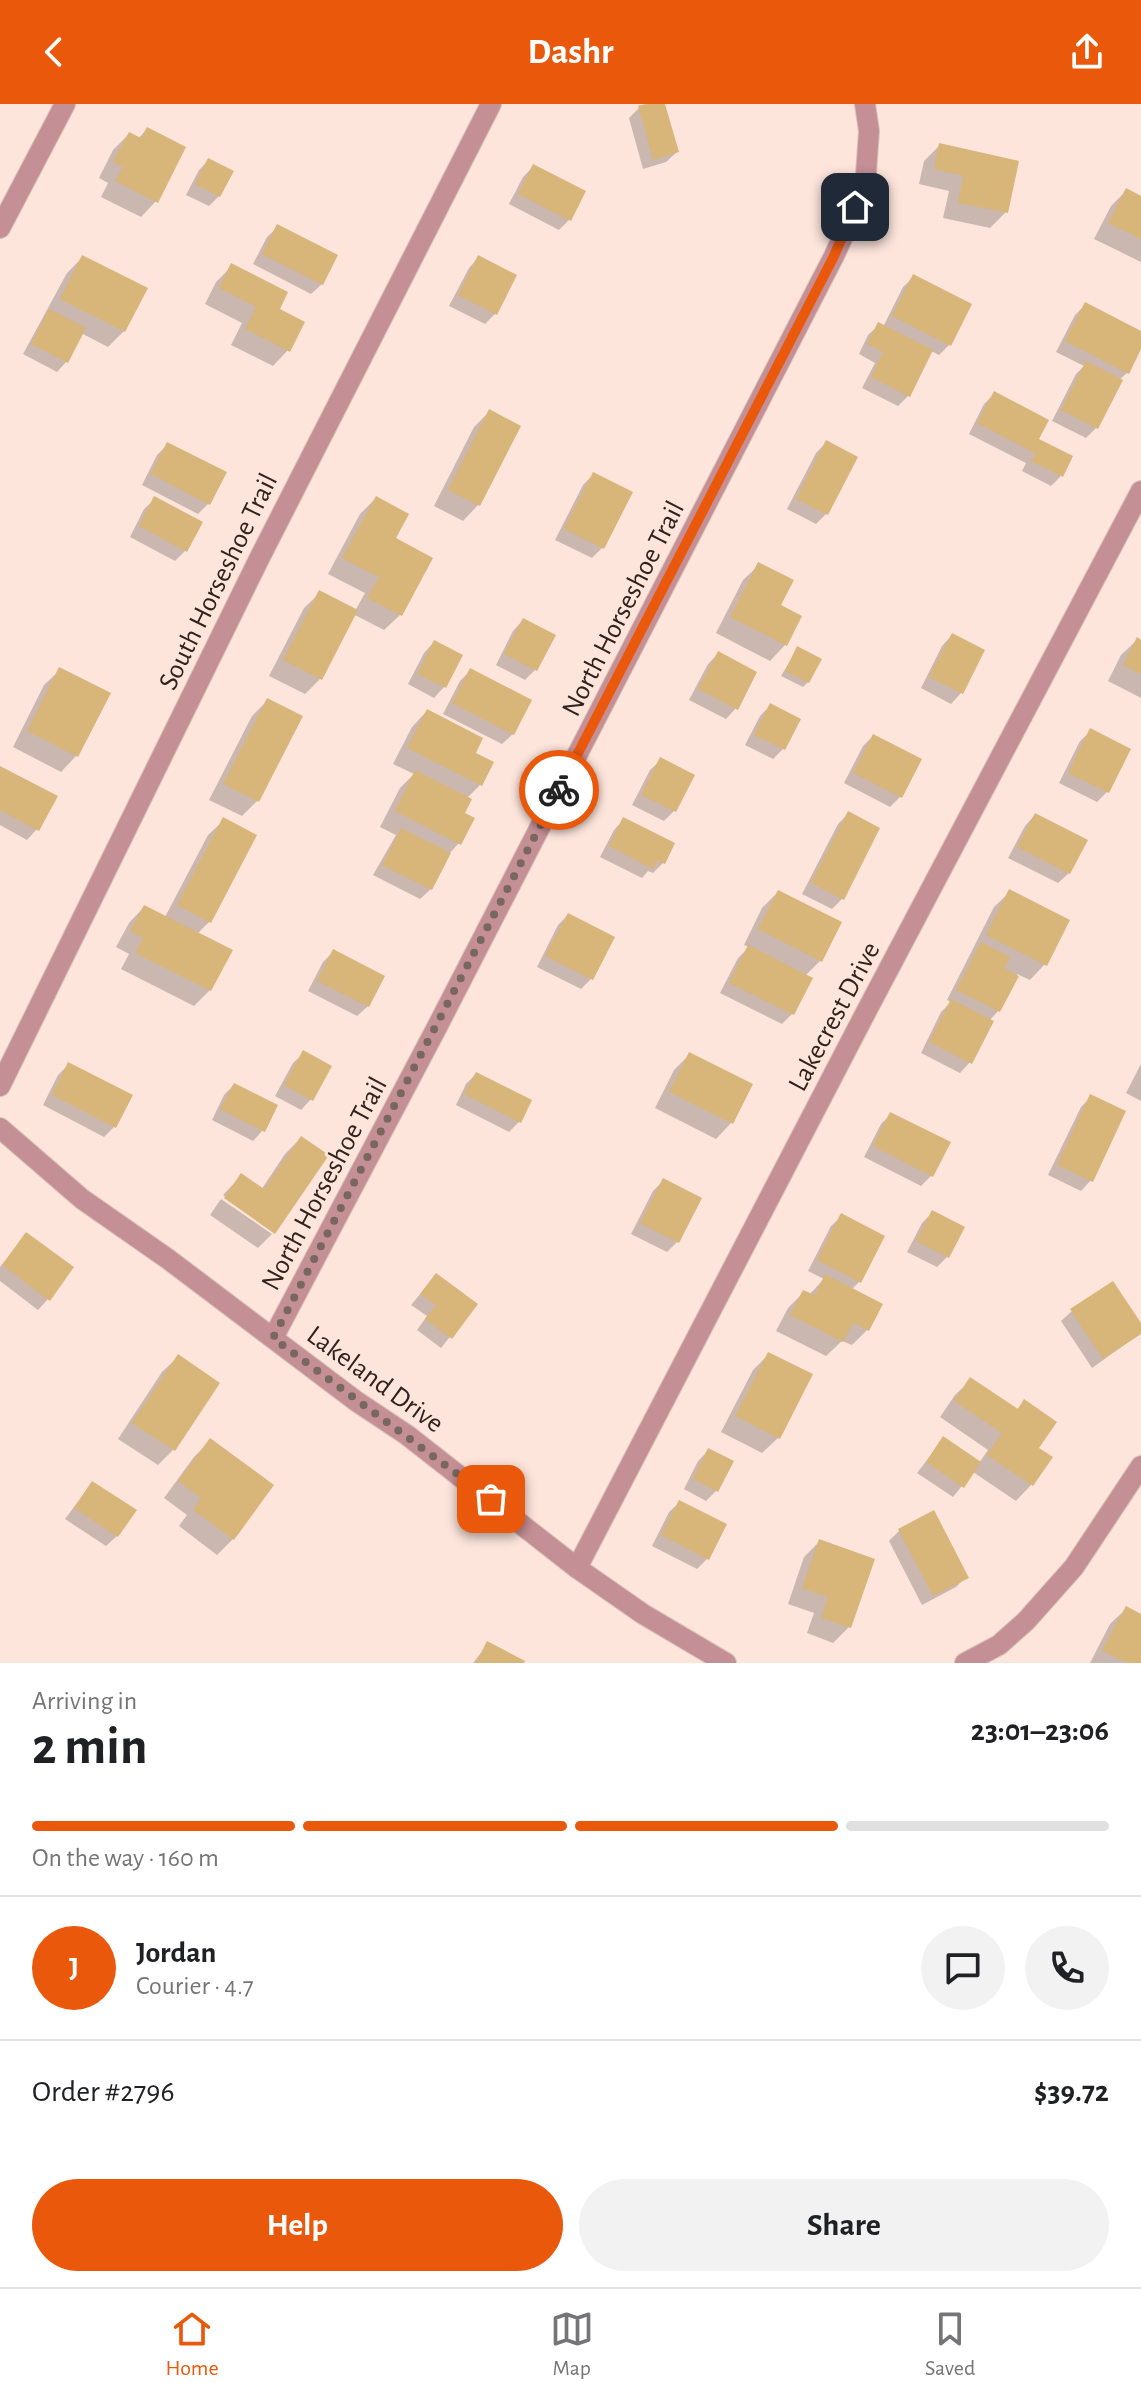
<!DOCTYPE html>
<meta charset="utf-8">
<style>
body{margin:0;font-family:"Alegreya Sans",sans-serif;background:#f2f2f2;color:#202124;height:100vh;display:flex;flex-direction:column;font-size:30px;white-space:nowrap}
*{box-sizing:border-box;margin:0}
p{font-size:26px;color:#757577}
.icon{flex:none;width:44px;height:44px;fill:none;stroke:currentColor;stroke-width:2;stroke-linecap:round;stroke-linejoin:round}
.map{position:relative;height:1559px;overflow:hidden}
.panel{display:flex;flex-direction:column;background:#fff;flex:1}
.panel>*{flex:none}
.pin{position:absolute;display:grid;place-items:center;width:68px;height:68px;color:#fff;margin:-34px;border-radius:16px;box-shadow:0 4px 12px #0006}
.courier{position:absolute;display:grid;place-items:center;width:80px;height:80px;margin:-40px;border:6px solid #ea580c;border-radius:50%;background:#fff;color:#222;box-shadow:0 2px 10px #0007}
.overview em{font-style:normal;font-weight:600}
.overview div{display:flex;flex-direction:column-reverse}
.overview{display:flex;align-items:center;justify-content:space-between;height:136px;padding:0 32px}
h1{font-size:52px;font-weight:600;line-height:60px}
.bar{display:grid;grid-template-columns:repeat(4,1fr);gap:12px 8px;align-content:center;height:96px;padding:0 32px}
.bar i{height:10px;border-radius:6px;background:#e0e0e0}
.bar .active{background:#ea580c}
.bar p{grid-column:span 4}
.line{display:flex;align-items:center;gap:20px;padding:0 32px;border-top:2px solid #e0e0e0}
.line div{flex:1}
.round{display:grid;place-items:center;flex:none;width:84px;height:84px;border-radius:42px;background:#f2f2f2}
.action{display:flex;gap:16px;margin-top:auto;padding:16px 32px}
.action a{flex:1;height:92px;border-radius:48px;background:#ea580c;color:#fff;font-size:32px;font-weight:600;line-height:92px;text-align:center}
.action a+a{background:#f2f2f2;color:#202124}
header{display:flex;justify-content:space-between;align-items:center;height:104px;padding:0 32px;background:#ea580c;color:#fff;font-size:36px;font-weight:600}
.menu{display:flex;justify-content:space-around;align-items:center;height:112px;border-top:2px solid #e0e0e0;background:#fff;font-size:22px;color:#757577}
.menu a{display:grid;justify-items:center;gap:4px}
.menu .active{color:#ea580c}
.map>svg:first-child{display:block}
.shadow{fill:#0003}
.building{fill:#d8b579}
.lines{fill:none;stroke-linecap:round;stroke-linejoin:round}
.minor-casing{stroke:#d8c2b9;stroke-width:22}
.minor{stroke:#c58f96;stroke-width:20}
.done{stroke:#78675f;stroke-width:8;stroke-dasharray:0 14.4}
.route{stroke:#ea580c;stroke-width:10}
.labels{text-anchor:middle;stroke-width:6;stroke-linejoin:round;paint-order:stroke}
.street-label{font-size:28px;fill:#31231c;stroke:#fde5db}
</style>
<header><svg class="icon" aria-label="back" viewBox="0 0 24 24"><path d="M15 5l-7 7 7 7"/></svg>Dashr<svg class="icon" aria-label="share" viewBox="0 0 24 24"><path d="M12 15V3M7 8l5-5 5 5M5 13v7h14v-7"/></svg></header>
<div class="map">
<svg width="1141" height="1559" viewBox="0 0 1141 1559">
<rect width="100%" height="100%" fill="#fde5db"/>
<g class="shadow">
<polygon points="653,0 663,0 677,48 666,58 643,65 629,14 639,4"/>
<polygon points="147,25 156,97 141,113 101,93 108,79 99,74 113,46 129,30 138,35"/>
<polygon points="940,41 1006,108 990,124 943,114 949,87 919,80 924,57"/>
<polygon points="209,56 219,92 209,102 186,91 199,66"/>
<polygon points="533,63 569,116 559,126 509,100 523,73"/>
<polygon points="1127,86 1141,94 1141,158 1094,135 1111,102"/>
<polygon points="278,123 322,180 311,190 253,160 267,133"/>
<polygon points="83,153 124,227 108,243 81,229 67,257 57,268 23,250 67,169"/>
<polygon points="479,153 495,210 485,220 449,202 469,164"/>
<polygon points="232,162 277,205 288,246 273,262 231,241 242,219 205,200 216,178"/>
<polygon points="914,173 949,241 939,251 931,247 908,292 898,302 862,284 875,259 859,250 868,231 879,221 883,223 903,183"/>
<polygon points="1085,201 1141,229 1141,241 1127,269 1119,276 1096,324 1086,334 1052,317 1076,270 1084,262 1056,248 1075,211"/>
<polygon points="994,290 1037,336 1061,372 1051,382 1022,367 1026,359 969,330 984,300"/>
<polygon points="489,308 518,322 478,401 463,417 434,402 474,323"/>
<polygon points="826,339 826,410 816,420 787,405 816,349"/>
<polygon points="167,341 209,399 198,410 142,381 157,351"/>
<polygon points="593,371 630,389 602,444 592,454 555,436 583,381"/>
<polygon points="376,394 394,435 400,511 384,526 353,510 320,575 305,590 269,572 304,504 320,489 355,507 365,489 328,470 360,410"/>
<polygon points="155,395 185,447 175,457 130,433 144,405"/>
<polygon points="759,461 778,502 785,541 770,557 716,529 743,476"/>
<polygon points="523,516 535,566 525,576 496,561 513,527"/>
<polygon points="952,531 983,547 961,589 951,600 921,584 942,542"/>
<polygon points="1137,536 1141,538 1141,594 1108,577 1121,551"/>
<polygon points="434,538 460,552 444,583 434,594 408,580 424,549"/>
<polygon points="798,544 808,578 803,583 781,572"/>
<polygon points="718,550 736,604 726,615 689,596 708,560"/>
<polygon points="60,566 76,652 61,668 13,643 44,581"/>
<polygon points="470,567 513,630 502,640 443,610 460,577"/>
<polygon points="268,596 257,697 242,712 209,696 252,612"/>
<polygon points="770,602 783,645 773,655 745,641 760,612"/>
<polygon points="427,607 473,650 480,681 467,694 462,710 459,739 448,751 431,785 420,795 373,771 396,731 380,723 400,684 414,670 393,660 412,623"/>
<polygon points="1091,627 1129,646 1107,688 1097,698 1059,679 1080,637"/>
<polygon points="873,632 900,693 890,703 844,679 863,642"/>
<polygon points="661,656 674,707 664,717 632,701 650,666"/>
<polygon points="0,664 37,725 27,736 0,721"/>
<polygon points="848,710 842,795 832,805 802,790 838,720"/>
<polygon points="1035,711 1069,769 1058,779 1008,754 1025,722"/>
<polygon points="624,715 673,740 663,759 653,769 648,767 642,774 600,753 614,726"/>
<polygon points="224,716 209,818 197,830 210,886 194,902 121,865 129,850 116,843 129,819 144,803 165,813 208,731"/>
<polygon points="778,788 821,856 805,872 810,875 792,910 782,920 720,889 738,854 749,843 744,841 762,804"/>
<polygon points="1010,788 1045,860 1030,876 1017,870 998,907 989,917 970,958 960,969 921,949 941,908 951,898 947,896 994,803"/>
<polygon points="568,811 591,875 581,885 537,863 558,821"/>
<polygon points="333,848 368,902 357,912 308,887 323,858"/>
<polygon points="304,949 311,995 301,1006 275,992 293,959"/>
<polygon points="690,950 731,1019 716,1035 655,1004 674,966"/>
<polygon points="69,960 114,1023 104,1033 43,1001 58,971"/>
<polygon points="1141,960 1141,997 1126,989"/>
<polygon points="476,970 519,1018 509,1028 456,1001 466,980"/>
<polygon points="234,981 263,1026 253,1037 212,1016 224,991"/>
<polygon points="1091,993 1091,1076 1081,1087 1048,1071 1081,1003"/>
<polygon points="891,1010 931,1072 921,1082 864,1053 881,1020"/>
<polygon points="301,1034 274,1126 223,1091 241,1072 261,1086 285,1050"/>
<polygon points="663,1077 699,1095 677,1138 667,1148 631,1130 653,1087"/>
<polygon points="221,1095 272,1130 258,1144 210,1111"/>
<polygon points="932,1109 947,1153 937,1163 907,1148 922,1119"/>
<polygon points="842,1112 860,1177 851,1186 867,1226 852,1241 842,1237 826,1252 776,1227 788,1204 804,1188 809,1191 824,1175 808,1167 831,1122"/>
<polygon points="27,1130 48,1195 38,1206 0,1177 0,1163"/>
<polygon points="436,1171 476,1200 441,1244 417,1226 427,1212 411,1201"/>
<polygon points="1072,1207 1141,1222 1141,1229 1092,1264 1061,1217"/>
<polygon points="769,1250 778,1334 762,1349 721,1328 753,1266"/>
<polygon points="178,1253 217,1279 173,1346 158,1361 118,1335 162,1268"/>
<polygon points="971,1276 1016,1306 1025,1298 1037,1344 1050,1353 1031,1381 1016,1397 973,1368 953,1393 917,1369 943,1335 979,1359 988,1346 940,1313 955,1291"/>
<polygon points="210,1337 233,1435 217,1451 179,1422 187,1411 164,1394 194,1353"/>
<polygon points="708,1347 717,1386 706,1397 684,1385 698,1357"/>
<polygon points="92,1379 117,1432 106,1442 65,1415"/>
<polygon points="680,1398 708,1454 697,1465 652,1442 669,1408"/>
<polygon points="933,1409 966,1473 956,1483 922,1501 889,1437 899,1427"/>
<polygon points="820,1437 849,1523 833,1539 807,1529 814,1509 788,1500 804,1453"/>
<polygon points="1126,1505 1141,1513 1141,1559 1090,1559 1110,1520"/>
<polygon points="488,1540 522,1559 473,1559"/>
</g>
<g class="building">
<polygon points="646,0 665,0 679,48 653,56 638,2"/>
<polygon points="147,23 186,43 158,99 115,77 123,63 113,58 129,28 141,34"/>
<polygon points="939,39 1019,57 1008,109 958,99 963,72 934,65"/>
<polygon points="208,54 234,67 220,93 195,80"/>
<polygon points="533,60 586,87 571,117 518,90"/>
<polygon points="1126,84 1141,92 1141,135 1108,119"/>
<polygon points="277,120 338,151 323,181 262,150"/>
<polygon points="82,151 148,184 125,228 60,195"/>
<polygon points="478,151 517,171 497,211 458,191"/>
<polygon points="231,159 288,188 280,205 305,218 290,248 245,225 256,203 219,184"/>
<polygon points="913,170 972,200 951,242 892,212"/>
<polygon points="1085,198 1141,227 1141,245 1129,270 1065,237"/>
<polygon points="49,205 86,224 68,259 31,240"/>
<polygon points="878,218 933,246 910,293 871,273 883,248 867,240"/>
<polygon points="1086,257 1123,276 1098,325 1061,306"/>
<polygon points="994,287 1049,316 1039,335 1073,352 1063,373 1031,357 1035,349 977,319"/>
<polygon points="489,305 521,322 480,402 448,386"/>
<polygon points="826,336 858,353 828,411 796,395"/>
<polygon points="167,338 227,368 210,401 151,370"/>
<polygon points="593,368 633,388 604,445 564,425"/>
<polygon points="154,392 203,418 187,448 139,422"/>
<polygon points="376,392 409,410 396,434 433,454 402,512 367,494 379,473 342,454"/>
<polygon points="758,458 794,476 781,501 802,512 787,542 730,513"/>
<polygon points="319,486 358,506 322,576 283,556"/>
<polygon points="523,514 556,531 537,567 504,550"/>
<polygon points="952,529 985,546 963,590 929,573"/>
<polygon points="1137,533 1141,536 1141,570 1123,561"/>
<polygon points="434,536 463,551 446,584 417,570"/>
<polygon points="797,542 822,555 809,579 785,567"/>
<polygon points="718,547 757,568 738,606 698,585"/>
<polygon points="59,563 111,589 78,653 27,627"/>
<polygon points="470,564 532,596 514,631 452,599"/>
<polygon points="267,594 303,612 259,698 223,680"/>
<polygon points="770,599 801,615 785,646 754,631"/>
<polygon points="427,605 483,634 476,649 494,658 482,682 407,644"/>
<polygon points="1090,624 1131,645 1109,689 1068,669"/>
<polygon points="873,630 922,655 902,694 853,669"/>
<polygon points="660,653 695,671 676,708 641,691"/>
<polygon points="0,662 58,692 39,727 0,706"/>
<polygon points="415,666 472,695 465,709 475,714 461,741 395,707"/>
<polygon points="848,707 880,724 844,796 811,779"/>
<polygon points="1035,709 1088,736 1070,770 1017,743"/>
<polygon points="223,713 257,731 211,819 177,801"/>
<polygon points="623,713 675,739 665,760 657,757 653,765 609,742"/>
<polygon points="401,724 451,749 432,786 382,761"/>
<polygon points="1009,785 1070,816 1047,862 986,831"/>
<polygon points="778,786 842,818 822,858 758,825"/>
<polygon points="144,801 233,846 211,887 135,849 143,834 130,827"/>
<polygon points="568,809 615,833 593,876 545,852"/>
<polygon points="981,838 1010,853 1004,864 1019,872 1000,908 956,886"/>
<polygon points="748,841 813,874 794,911 729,879"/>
<polygon points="333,845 385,872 369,903 317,877"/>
<polygon points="951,895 994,917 972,960 929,938"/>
<polygon points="303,946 332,962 313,997 284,981"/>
<polygon points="689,948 753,980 733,1020 669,988"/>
<polygon points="68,958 133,991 116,1024 52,991"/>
<polygon points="476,968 532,996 521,1019 464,990"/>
<polygon points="234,979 278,1001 265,1028 220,1005"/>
<polygon points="1090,990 1126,1007 1093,1078 1057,1061"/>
<polygon points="890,1008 951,1038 933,1073 873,1042"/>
<polygon points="301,1032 329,1051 275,1130 224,1094 241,1069 264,1085"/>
<polygon points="663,1074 702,1094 679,1139 640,1119"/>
<polygon points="932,1106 965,1123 949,1154 916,1137"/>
<polygon points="841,1109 885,1132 861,1179 817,1156"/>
<polygon points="26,1128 74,1163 50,1197 2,1161"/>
<polygon points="436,1169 478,1200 452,1235 425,1215 436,1201 420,1190"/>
<polygon points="825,1170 883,1200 869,1227 853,1219 843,1238 790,1211 803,1186 815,1191"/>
<polygon points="1113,1177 1141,1219 1141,1230 1103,1255 1070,1205"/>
<polygon points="768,1248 813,1270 780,1335 735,1312"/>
<polygon points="178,1250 220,1279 175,1347 132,1319"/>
<polygon points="970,1273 1018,1305 1024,1295 1057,1318 1039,1344 1053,1353 1033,1382 987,1351 1002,1329 954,1297"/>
<polygon points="943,1332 981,1358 964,1384 926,1358"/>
<polygon points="210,1334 274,1381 234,1436 193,1406 201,1394 178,1377"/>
<polygon points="708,1344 734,1357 718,1388 693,1375"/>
<polygon points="92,1377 137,1406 118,1433 74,1404"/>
<polygon points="679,1396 727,1420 709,1456 661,1431"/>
<polygon points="934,1406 969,1474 933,1492 898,1425"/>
<polygon points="819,1435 875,1455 851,1524 821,1514 828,1493 802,1484"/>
<polygon points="1126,1502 1141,1510 1141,1559 1127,1559 1102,1546"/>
<polygon points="487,1537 525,1557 524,1559 476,1559"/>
</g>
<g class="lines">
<g class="minor-casing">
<g id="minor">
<polyline points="0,124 65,0"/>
<polyline points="0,982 259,455 491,0"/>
<polyline points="0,1024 82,1095 168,1155 356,1297 407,1331 577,1464 643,1510 726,1559"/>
<polyline points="273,1234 436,925 834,152 865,84 869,27 865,0"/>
<polyline points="577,1464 866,908 1141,387"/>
<polyline points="965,1559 999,1541 1026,1517 1074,1463 1141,1362"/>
</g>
</g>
<use href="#minor" class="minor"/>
</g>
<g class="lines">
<polyline class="done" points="491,1395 273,1234 559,686"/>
<polyline class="route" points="559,686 834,152 855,103"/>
</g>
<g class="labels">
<g class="street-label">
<text transform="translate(217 477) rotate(-64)" y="10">South Horseshoe Trail</text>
<text transform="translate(622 504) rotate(-63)" y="10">North Horseshoe Trail</text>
<text transform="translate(833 912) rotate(-62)" y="10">Lakecrest Drive</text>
<text transform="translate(323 1079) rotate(-62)" y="10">North Horseshoe Trail</text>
<text transform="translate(376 1274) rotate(36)" y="10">Lakeland Drive</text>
</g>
</g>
</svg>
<div class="pin" style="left:491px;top:1395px;background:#ea580c"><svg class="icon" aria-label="bag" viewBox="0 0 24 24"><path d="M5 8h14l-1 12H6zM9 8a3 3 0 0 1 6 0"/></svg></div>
<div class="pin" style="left:855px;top:103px;background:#1f2937"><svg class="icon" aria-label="home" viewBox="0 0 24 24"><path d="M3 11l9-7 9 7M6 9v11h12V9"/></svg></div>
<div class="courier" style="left:559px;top:686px"><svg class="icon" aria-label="bike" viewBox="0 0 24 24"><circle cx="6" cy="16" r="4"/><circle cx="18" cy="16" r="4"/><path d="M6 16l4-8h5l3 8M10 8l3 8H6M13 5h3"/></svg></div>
</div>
<section class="panel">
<div class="overview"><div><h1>2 min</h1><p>Arriving in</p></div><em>23:01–23:06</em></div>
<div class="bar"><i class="active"></i><i class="active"></i><i class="active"></i><i></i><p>On the way · 160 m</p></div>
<div class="line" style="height:144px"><b class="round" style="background:#ea580c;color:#fff">J</b><div><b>Jordan</b><p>Courier · 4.7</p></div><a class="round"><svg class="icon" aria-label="chat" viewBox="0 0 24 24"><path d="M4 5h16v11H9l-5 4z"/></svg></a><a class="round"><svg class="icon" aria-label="phone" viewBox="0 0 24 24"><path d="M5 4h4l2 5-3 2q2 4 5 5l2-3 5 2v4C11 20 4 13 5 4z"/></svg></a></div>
<div class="line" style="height:104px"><div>Order #2796</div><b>$39.72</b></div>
<div class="action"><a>Help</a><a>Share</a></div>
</section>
<nav class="menu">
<a class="active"><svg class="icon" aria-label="home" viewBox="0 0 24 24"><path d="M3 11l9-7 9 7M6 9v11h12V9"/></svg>Home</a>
<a><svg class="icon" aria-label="map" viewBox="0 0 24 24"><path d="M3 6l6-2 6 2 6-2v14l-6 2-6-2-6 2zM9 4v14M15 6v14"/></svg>Map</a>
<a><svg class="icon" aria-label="saved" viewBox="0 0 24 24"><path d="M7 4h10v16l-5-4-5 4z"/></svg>Saved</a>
</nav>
